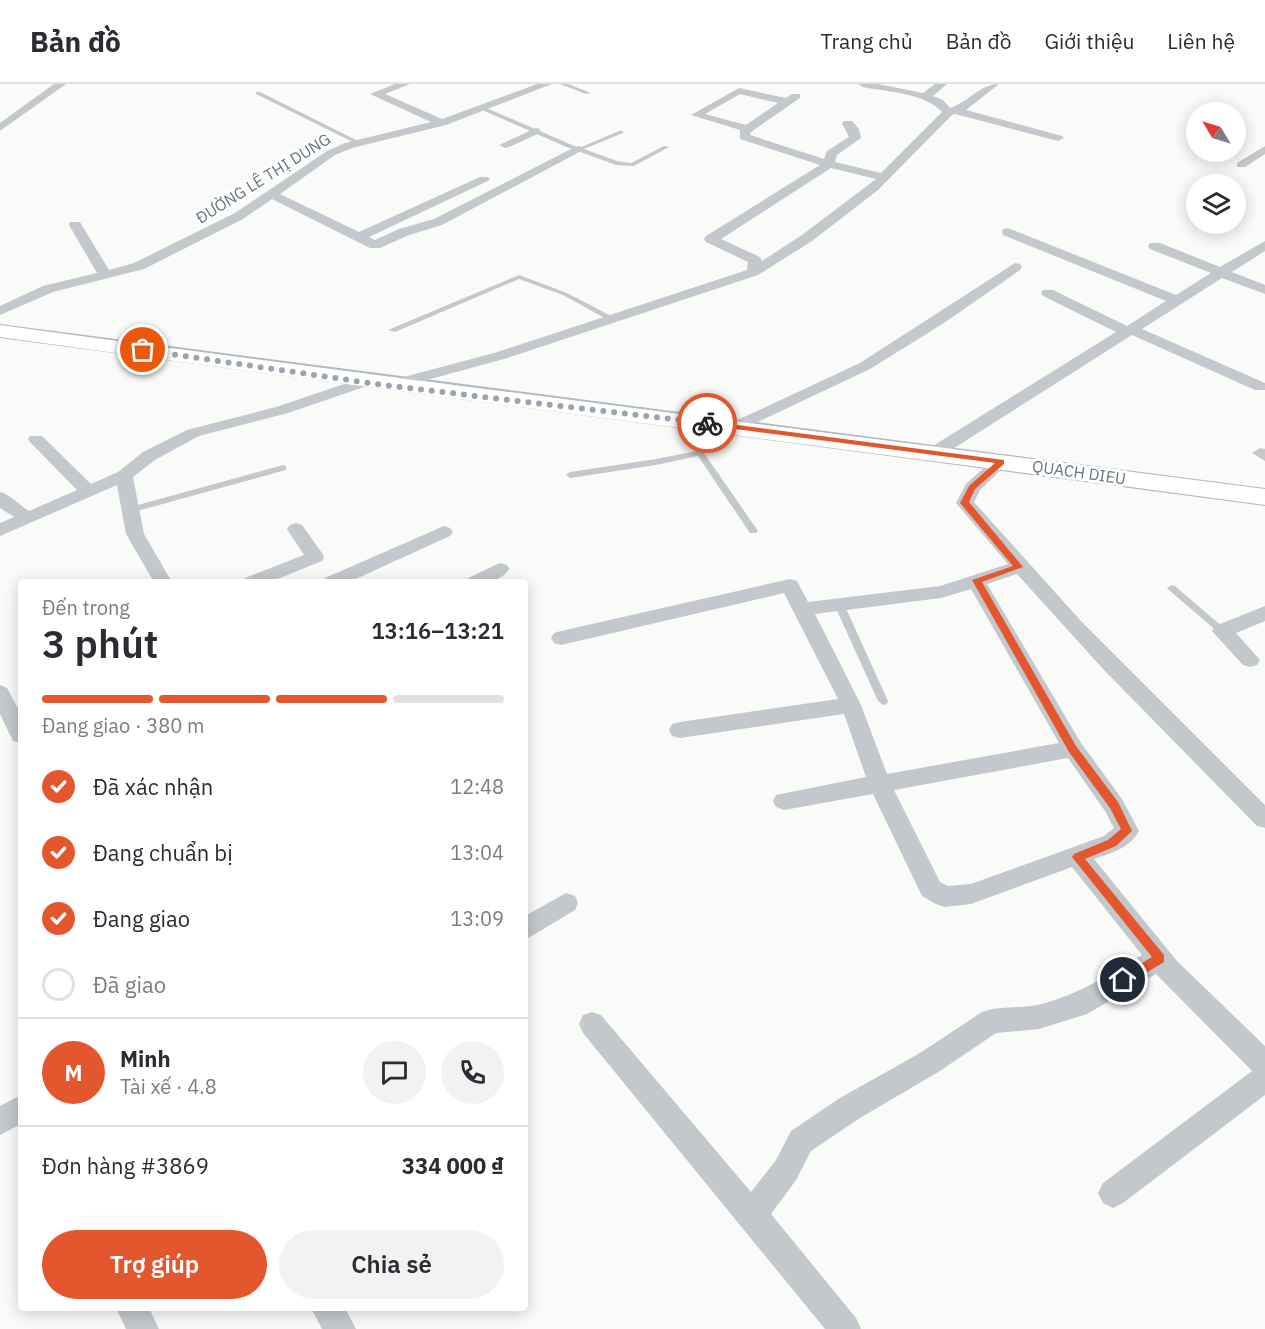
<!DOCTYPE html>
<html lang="vi">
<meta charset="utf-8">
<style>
body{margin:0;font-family:"IBM Plex Sans",sans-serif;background:#f2f2f3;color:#2b2b33;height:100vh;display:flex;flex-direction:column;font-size:22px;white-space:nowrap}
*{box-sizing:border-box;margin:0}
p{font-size:20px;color:#7c7c81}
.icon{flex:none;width:33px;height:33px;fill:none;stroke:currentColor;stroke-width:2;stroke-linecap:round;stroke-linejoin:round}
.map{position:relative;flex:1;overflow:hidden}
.side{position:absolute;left:18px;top:495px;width:510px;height:732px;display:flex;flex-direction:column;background:#fff;border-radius:6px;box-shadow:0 3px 15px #0003}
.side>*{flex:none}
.needle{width:39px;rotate:308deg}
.controls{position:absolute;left:1186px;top:18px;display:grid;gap:12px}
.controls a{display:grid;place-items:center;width:60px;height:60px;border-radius:50%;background:#fff;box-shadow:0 3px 15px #0003;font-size:30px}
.pin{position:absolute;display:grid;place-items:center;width:51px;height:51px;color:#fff;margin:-26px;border:3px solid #fff;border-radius:50%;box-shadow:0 2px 6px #0007}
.courier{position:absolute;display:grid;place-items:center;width:60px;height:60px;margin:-30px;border:4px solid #e4572e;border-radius:50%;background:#fff;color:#222;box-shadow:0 2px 8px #0007}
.overview em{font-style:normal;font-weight:600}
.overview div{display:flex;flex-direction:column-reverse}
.overview{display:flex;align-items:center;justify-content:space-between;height:102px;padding:0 24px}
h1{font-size:39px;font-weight:600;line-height:45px}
.bar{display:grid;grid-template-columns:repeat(4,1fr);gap:9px 6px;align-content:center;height:72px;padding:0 24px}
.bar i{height:8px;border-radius:4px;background:#e1e1e2}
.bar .selected{background:#e4572e}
.bar p{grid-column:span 4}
.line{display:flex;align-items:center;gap:15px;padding:0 24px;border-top:2px solid #e1e1e2}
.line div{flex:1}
.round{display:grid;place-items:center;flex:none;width:63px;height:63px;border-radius:32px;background:#f2f2f3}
ol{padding:0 24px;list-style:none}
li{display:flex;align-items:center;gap:18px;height:66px}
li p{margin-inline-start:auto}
li .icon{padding:6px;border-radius:50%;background:#e4572e;color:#fff;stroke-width:4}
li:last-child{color:#7c7c81}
li i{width:33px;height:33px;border:3px solid #e1e1e2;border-radius:50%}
.primary-button{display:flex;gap:12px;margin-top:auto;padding:12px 24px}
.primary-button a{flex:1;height:69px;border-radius:36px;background:#e4572e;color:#fff;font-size:24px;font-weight:600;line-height:69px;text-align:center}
.primary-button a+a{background:#f2f2f3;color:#2b2b33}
header{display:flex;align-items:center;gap:36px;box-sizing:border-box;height:84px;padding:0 30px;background:#fff;border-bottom:2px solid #e1e1e2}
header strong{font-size:28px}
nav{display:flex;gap:33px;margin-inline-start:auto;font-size:21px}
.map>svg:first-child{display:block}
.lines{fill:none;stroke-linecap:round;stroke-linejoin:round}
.secondary-casing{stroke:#b3babf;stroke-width:2}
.service{fill:#c3c8cc;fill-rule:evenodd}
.minor{fill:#c3c8cc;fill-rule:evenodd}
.secondary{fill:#fff;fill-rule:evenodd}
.route{fill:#e4572e}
.done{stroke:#99a4ac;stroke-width:6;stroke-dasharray:0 10.8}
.labels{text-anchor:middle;stroke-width:6;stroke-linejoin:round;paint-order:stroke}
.far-street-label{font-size:16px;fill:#657683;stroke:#fff}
</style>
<header>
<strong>Bản đồ</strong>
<nav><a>Trang chủ</a><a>Bản đồ</a><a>Giới thiệu</a><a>Liên hệ</a></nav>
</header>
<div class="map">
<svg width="1265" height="1245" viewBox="0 0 1265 1245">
<rect width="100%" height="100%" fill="#fafaf8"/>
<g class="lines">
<g class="secondary-casing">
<path id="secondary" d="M0,241c421,58 843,109 1265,164v16c-422,-57 -844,-109 -1265,-168z"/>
</g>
<g class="service">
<polygon points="560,0 568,0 591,9 586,10"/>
<polygon points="256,8 260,8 362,59 357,60 256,10"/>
<polygon points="480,23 484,23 579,64 619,47 623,47 623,49 584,65 617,77 631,79 664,62 669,63 634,82 616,81 564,62 480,25"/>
<polygon points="519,191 567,209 617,235 610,237 563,211 519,195 395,248 388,246"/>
<polygon points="714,338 720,338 721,340 704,369 758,447 756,449 750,449 698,372 656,381 570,394 566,391 570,388 656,375 697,367"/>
<polygon points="283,381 286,382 286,386 130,429 126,426 127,424"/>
<polygon points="1172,501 1175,502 1225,545 1227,547 1225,549 1219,549 1169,506 1167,504"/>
<polygon points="839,517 844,520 888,617 887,620 883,621 878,617 834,520"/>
</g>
<g class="minor">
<polygon points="54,0 66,0 0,47 0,39"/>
<polygon points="395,0 410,0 385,10 442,35 537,0 552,0 446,41 352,64 335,71 280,110 359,148 480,93 488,93 490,96 369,153 375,156 399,145 434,135 575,63 579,62 585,65 442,141 409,151 380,164 370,164 272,115 243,135 144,185 53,208 0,231 0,222 43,202 97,189 69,141 70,138 80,138 109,186 134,179 235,129 327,67 345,59 431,38 370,10"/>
<path d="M858,0h20l45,9 12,-9h12l-14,12 10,4 7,8c19,-6 30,-24 49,-24l-33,26 96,26 2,2 -6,3 -103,-27 -3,1 -74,75 -66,51 -54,34 -254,84 -114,31 -8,-5 3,-3 109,-29 253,-83 1,-8 -42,-20 -2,-3 2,-3 114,-71 -80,-26v-9l-49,-15 48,-27 47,10 6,-4h8v4l-49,34 -1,3 74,24 3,-8 22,-14 -7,-14 2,-2h8l7,8 2,9 -24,17 -2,7 46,11 61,-61c-17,-19 -55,-20 -79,-25zM740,10l38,9 -32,22 -41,-11zM831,84l45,11 -74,56 -40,26 -2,-4 -39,-18z"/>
<polygon points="536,44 540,45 540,49 509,63 505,64 499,61"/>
<polygon points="1265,62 1265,70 1245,83 1237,83 1237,79"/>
<polygon points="1008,144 1176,211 1211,189 1150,165 1148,162 1150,159 1160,159 1220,183 1265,157 1265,167 1232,188 1265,201 1265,210 1222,194 1142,245 1265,299 1265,306 1255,306 1132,251 940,373 928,373 926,369 928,365 1116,248 1043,212 1041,209 1043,206 1053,206 1127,242 1166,217 1003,151 1002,148 1003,145"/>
<polygon points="1015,179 1020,180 1022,183 1020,186 944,239 870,285 741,346 729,346 727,343 729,340 860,279"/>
<path d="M365,293l5,2 3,3 -3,3 -82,28 -89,23 -44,24 -22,17 11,57 28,48h-18l-28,-48 -9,-49 -117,51v-13l14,-6 -14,-9v-16c10,2 19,13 29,19l48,-21 -47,-48 -2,-3 2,-3h12l49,48 27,-12 25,-20 44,-22 89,-23z"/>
<polygon points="1260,364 1265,365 1265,377 1252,369"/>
<path d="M1001,373l8,5 -29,28 -6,12 106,118 185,185v23l-8,-2 -153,-156 -87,-96 -30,10 94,159 41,56 17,32c-9,17 -28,22 -45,28l83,102 88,85v49l-142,108 -10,5 -10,-5 -5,-10 5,-10 149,-112 -96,-97 -69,40 -48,15 -43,4 -56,38 -80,47 -49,33 -15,29 -25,34 85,104 5,11h-36l-242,-296 -4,-9 4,-9 9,-3 9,3 150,177 25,-32 15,-29 49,-33 80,-45 62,-41c19,-7 40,-3 60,-8 37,-10 67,-29 100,-49l-70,-88 -101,37 -26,3 -9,-3 -14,-8 -49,-102 -89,16 -8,-3 -3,-6 3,-6 90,-18 -22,-63 -164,24 -8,-2 -3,-6 3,-6 8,-2 158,-23 -54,-106 -223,52 -7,-2 -3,-5 3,-5 7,-2 229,-52 7,2 11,21 132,-16 68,-22 -52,-61 10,-19 29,-26zM971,505l88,154 -172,31 -26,-69 -46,-91 126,-16zM1068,674l37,53 9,17 -10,8 -133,48 -23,2 -8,-4 -46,-92z"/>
<polygon points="296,439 302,441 322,469 324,473 322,477 270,498 243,498 245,494 304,471 287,445 290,441"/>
<polygon points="444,442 450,444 453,448 450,452 349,498 323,498 325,494"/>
<path d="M500,479l7,2 2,4c-9,15 -28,13 -43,13l2,-4z"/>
<polygon points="1265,522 1265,537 1236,549 1260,576 1257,581 1250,583 1243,581 1212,547 1215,542"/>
<polygon points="0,601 7,604 21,630 21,659 13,657 0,630"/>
<polygon points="566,809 575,812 578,819 575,826 525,856 525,832"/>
<polygon points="21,1011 21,1040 0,1051 0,1022"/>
<polygon points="116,1224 149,1224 159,1245 126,1245"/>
<polygon points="311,1224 345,1224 356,1245 322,1245"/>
</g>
<use href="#secondary" class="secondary"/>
</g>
<polygon class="route" points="707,337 1004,376 1004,380 975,405 969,418 1023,483 982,498 1076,662 1118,718 1132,747 1116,762 1085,775 1164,871 1164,878 1128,900 1119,900 1119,893 1152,873 1072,773 1074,770 1108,756 1121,745 1110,724 1069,668 972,496 1013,482 960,419 969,402 995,379 704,341 704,338"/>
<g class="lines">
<polyline class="done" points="143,266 390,302 707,339"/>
</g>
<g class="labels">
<g class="far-street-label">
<text transform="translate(263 94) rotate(-32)" y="6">ĐƯỜNG LÊ THỊ DUNG</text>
<text transform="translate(1079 388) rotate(8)" y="6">QUACH DIEU</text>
</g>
</g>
</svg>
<div class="controls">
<a><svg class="needle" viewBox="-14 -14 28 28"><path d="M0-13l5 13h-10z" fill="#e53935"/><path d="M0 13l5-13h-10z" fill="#7c7c81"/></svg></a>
<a><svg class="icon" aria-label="layers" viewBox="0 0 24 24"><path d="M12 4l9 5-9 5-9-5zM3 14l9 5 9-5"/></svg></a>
</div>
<div class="pin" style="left:143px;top:266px;background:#ea580c"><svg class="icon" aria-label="bag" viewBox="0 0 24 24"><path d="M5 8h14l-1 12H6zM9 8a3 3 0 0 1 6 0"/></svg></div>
<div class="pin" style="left:1123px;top:896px;background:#1f2937"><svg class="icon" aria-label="home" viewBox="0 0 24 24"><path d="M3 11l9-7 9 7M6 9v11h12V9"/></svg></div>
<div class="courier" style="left:707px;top:339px"><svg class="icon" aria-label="bike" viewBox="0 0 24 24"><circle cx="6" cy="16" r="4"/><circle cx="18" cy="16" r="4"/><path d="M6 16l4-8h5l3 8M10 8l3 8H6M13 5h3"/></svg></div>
<section class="side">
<div class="overview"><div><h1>3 phút</h1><p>Đến trong</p></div><em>13:16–13:21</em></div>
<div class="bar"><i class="selected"></i><i class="selected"></i><i class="selected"></i><i></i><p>Đang giao · 380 m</p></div>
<ol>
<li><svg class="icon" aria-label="check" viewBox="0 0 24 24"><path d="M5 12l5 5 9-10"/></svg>Đã xác nhận<p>12:48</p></li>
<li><svg class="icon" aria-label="check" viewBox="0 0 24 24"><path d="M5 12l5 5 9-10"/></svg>Đang chuẩn bị<p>13:04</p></li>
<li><svg class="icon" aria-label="check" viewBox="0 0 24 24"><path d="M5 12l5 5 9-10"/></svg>Đang giao<p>13:09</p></li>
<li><i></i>Đã giao</li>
</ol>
<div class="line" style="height:108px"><b class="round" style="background:#e4572e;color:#fff">M</b><div><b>Minh</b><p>Tài xế · 4.8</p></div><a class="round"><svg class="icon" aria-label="chat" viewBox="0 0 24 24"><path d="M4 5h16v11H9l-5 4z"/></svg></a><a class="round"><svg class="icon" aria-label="phone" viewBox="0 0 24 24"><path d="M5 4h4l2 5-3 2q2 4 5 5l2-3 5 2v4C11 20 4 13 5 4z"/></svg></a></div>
<div class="line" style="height:78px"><div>Đơn hàng #3869</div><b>334 000 ₫</b></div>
<div class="primary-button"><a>Trợ giúp</a><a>Chia sẻ</a></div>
</section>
</div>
